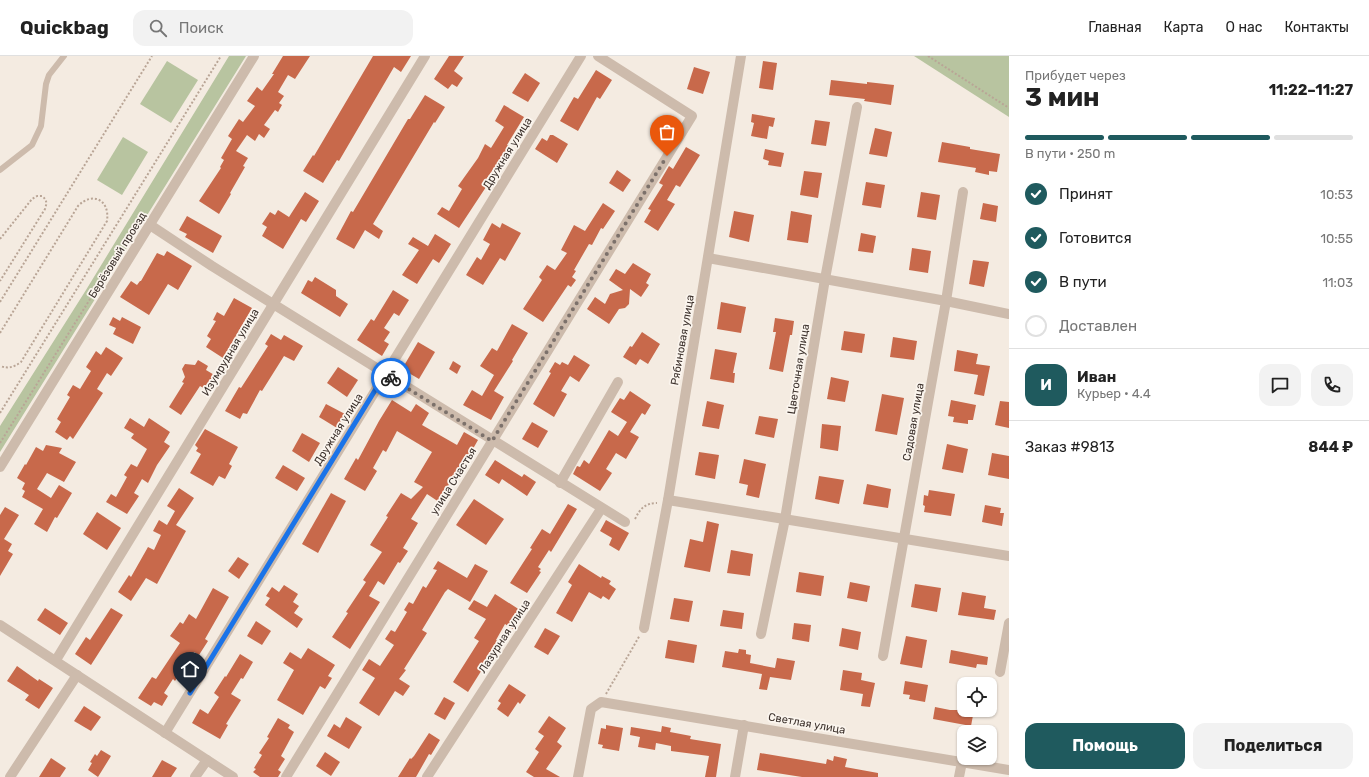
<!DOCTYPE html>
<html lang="ru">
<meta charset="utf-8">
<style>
body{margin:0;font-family:Rubik,sans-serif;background:#f2f2f2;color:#222;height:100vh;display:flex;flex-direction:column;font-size:15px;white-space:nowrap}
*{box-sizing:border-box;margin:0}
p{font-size:13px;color:#767676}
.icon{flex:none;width:22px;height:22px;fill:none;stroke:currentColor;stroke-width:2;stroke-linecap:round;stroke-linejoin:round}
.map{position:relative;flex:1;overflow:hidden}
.sheet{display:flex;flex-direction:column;background:#fff;width:360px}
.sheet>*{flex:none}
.controls{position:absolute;left:957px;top:621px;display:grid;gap:8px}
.controls a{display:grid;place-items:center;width:40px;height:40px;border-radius:8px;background:#fff;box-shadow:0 1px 3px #0004;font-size:20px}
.pin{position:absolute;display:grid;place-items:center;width:34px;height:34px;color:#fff;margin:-41px -17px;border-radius:50% 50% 50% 0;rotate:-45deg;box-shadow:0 0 4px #0007}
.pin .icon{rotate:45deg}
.courier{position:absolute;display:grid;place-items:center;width:40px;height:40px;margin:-20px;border:3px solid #1a73e8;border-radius:50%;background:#fff;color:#222;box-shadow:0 1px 5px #0007}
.headline em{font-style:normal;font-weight:700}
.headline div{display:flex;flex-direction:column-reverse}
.headline{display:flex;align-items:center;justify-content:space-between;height:68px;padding:0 16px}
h1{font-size:26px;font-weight:700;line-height:30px}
.bar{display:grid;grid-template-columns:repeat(4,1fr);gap:6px 4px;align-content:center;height:48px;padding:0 16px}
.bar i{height:5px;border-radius:3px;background:#e0e0e0}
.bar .selected{background:#1f5a5e}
.bar p{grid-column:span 4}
.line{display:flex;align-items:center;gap:10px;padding:0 16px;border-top:1px solid #e0e0e0}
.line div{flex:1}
.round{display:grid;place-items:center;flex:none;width:42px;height:42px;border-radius:12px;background:#f2f2f2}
ol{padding:0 16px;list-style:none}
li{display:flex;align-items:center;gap:12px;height:44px}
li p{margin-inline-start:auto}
li .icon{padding:4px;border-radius:50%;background:#1f5a5e;color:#fff;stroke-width:4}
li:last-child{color:#767676}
li i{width:22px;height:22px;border:2px solid #e0e0e0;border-radius:50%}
.button{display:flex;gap:8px;margin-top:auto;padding:8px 16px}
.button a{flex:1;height:46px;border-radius:12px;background:#1f5a5e;color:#fff;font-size:16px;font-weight:700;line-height:46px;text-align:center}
.button a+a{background:#f2f2f2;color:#222}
header{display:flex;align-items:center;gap:24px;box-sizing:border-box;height:56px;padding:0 20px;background:#fff;border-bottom:1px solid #e0e0e0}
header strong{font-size:19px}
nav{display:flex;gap:22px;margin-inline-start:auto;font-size:14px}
.search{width:280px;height:36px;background:#f2f2f2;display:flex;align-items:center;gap:10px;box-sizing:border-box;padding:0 14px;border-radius:12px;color:#767676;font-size:15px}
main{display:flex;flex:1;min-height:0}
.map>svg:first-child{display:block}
.green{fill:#b8c4a0}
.building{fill:#c8694b}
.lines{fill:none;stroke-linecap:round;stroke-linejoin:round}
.path{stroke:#b9a596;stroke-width:2;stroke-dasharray:2 2;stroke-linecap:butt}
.service{stroke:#cdbbac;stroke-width:6}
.minor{stroke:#cdbbac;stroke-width:10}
.done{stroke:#7c716b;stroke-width:4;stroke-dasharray:0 7.2}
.route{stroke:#1a73e8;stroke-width:5}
.labels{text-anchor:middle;stroke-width:3.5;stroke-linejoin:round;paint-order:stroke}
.street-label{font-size:11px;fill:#3b302b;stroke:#fbf5ee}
</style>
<header>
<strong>Quickbag</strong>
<div class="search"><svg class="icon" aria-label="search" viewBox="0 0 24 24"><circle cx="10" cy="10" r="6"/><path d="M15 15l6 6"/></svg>Поиск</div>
<nav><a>Главная</a><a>Карта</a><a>О нас</a><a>Контакты</a></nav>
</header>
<main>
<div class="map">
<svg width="1009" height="721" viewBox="0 0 1009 721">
<rect width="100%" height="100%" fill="#f4ebe1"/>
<g class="green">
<polygon points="229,0 246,0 0,396 0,370 86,234"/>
<polygon points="914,0 1009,0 1009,61"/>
<polygon points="167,5 198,24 171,67 140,48"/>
<polygon points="123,81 148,96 122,139 97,124"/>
</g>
<g class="building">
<polygon points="283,0 310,0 295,23 288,19 278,36 284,40 279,47 282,49 278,56 275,54 264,69 270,73 264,82 259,78 255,85 247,79 236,95 248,102 243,110 245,111 230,137 231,138 219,158 199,145 221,112 220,111 224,104 221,102 232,83 228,80 239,63 243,66 255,50 247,45 257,31 262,35 274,18 272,18"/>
<polygon points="373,0 411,0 401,16 394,11 339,105 337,104 323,127 303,115 313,99 314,100"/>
<polygon points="449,0 464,0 454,15 463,22 457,31 452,28 448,33 434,23"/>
<polygon points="763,5 777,7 773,34 759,32"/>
<polygon points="694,11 710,16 703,38 687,33"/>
<polygon points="596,14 612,24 600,43 597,41 578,75 560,65 574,41 578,43"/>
<polygon points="525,17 540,27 528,46 512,37"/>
<polygon points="831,24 867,28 867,26 894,29 891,49 864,45 865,43 829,39"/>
<polygon points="425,39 445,51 435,67 434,66 373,168 383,175 379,183 365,174 354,193 336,183 351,155 353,156 408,63 410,63"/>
<polygon points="504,49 524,61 507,89 510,91 508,94 512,96 500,116 494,112 482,129 486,131 459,172 437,158 442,151 449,155 462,133 458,130 478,102 485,88 491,92 504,71 495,65"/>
<polygon points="752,58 775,62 773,71 769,70 767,83 751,80 754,67 751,66"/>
<polygon points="815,64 830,66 826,90 811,88"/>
<polygon points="875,72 892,76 887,101 869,98"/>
<polygon points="550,79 553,79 568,88 557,107 535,93 542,82 547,85"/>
<polygon points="942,86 970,91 970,93 1000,98 997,116 989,115 989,119 975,116 976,112 938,106"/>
<polygon points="686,91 700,99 680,131 676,129 667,144 675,148 658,175 644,166 651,154 648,153 663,129 659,127 669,110 673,113"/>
<polygon points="765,93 784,97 781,111 768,109 769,105 763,103"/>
<polygon points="617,114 631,124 623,136 609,127"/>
<polygon points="804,115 822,117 818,142 800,139"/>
<polygon points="866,126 885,129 881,152 862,149"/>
<polygon points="305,136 319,145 306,166 301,163 283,193 262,180 267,171 262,168 270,156 275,159 278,154 289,161"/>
<polygon points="921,136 940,139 936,164 917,161"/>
<polygon points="603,147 615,155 603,173 601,172 592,189 589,188 574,214 576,215 572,221 576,224 571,231 568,229 543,266 523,253 542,224 539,221 547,209 555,214 567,197 561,194 574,169 585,175"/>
<polygon points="983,147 998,150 996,166 980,163"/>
<polygon points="734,155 754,159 749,186 729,181"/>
<polygon points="791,155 812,159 808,187 787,184"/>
<polygon points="187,160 222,180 213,197 185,181 187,178 179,174"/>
<polygon points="492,167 500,172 502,167 521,177 505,205 500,202 483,229 466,219 477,201 481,204 490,188 483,184"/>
<polygon points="861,177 876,180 873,197 858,195"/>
<polygon points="435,178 451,188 439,207 433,203 417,228 402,219 419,194 408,188 413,181 428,190"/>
<polygon points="912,192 931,195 928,217 909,214"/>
<polygon points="167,195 192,210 178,234 168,228 149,259 120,241 131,225 137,229 140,225 141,225 157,197 164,200"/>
<polygon points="973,204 989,206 984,231 969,228"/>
<polygon points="633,207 651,218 646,227 649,229 641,241 630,233 629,248 625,252 619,253 609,268 587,253 595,241 605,248 610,238 623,234 609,224 616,213 625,218"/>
<polygon points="315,221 336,234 336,240 348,248 340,261 301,237 308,224 312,226"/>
<polygon points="393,234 409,244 399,260 394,257 384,272 390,276 384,285 389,288 382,300 357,284 371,263 374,265"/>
<polygon points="234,242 252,252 223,302 206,291 211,283 207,280 216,265 213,264 217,256 224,260"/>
<polygon points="721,246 746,251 741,277 717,273"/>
<polygon points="113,261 120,265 122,261 141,271 133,288 113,278 116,272 109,269"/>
<polygon points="775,262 794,265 792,279 790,279 783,316 769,313 776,276 773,276"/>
<polygon points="512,268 528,277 512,304 513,305 494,335 504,341 491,364 463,349 472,334 482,340 494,319 480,310 492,292 497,295"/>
<polygon points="844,275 865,278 862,297 841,294"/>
<polygon points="642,276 660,288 648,308 640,303 636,309 623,301 630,290 632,291"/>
<polygon points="271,278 281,284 284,279 303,290 294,305 284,300 262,335 260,334 247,358 243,357 240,363 225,355 239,331 241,332 268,290 265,288"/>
<polygon points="893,281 917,285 914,304 890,301"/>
<polygon points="418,286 435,296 419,323 402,313"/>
<polygon points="106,291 123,302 111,320 107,317 97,333 103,337 73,383 70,380 67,384 55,376 61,366 57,363 70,341 67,339 73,329 80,333 91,315 86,311 96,295 101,299"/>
<polygon points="715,293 737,297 733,317 735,317 734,327 710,323"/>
<polygon points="957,294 978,298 976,308 990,310 984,340 974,338 978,319 954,315"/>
<polygon points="574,299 590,309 579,326 570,320 561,335 567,338 554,361 533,348 551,317 549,316 555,306 560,309 562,306 568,309"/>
<polygon points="198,304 208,310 206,314 216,320 211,329 208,328 205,333 200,330 181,359 169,351 184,327 182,326 185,321 182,313 185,308 195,309"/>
<polygon points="453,305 461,310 457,318 449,313"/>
<polygon points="338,311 358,324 347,341 327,327"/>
<polygon points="831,321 849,325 845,346 827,343"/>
<polygon points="630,335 651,349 645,359 642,357 630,376 639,381 626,403 616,397 606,413 612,417 600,435 573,418 577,410 580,411 584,404 589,408 609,374 618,380 627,366 611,356 620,342 624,344"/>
<polygon points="882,338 904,342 897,379 875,375"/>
<polygon points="392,344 411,356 416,348 429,357 422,369 457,389 464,376 478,384 462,412 459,411 439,446 427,438 411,463 418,467 403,492 408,495 400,507 398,506 384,529 378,525 369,540 380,546 350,593 332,581 348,557 346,556 366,526 363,524 382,496 370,489 388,461 386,460 401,437 411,443 423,431 414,426 432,396 397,375 386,396 383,394 373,412 377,415 365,435 344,423 356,402 358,404 379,365"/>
<polygon points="951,344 976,349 973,364 968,364 968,368 953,366 954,361 948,360"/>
<polygon points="707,345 724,349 719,373 702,370"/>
<polygon points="1000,345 1009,346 1009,372 995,369"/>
<polygon points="326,348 345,358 337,372 319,361"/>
<polygon points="759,360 778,363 774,382 755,378"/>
<polygon points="130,362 144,371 149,362 170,376 164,386 170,390 157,409 148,427 142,423 134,437 139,440 127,458 106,446 111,438 116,441 127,421 124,419 131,408 137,411 147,393 131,382 134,378 124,372"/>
<polygon points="532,366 548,375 538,392 522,383"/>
<polygon points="822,368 841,370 838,395 820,392"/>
<polygon points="205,373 238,391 229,408 232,410 225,423 219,420 213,430 190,417 201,398 196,395 198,392 195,389"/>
<polygon points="302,377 320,387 309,406 292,395"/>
<polygon points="947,388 968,393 963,417 942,413"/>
<polygon points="46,389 62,392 59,397 76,406 64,426 47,417 37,433 51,442 59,429 72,437 57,462 55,461 47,476 34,468 43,453 22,441 25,435 22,433 25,427 17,422 25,408 26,409 36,391 43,395"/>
<polygon points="699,396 719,399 715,423 695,419"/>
<polygon points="992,397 1009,400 1009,423 988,419"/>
<polygon points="744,403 766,408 759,442 746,439 748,429 739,427"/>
<polygon points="495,404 522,421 524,418 536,426 527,440 502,423 499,428 485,419"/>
<polygon points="283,409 305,422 297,435 275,422"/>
<polygon points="819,420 844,424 839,448 815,443"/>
<polygon points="867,428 891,433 888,452 863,448"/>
<polygon points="179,432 194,442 176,469 186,475 157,528 146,522 131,545 118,536 129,519 131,521 148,491 154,494 161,479 153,475 159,464 167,469 175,455 167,450"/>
<polygon points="929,434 955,438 951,460 924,456 925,450 923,449 924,439 928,440"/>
<polygon points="331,437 346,445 318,497 302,488"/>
<polygon points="474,443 504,463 486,489 456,469"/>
<polygon points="568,448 577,453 551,496 549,494 538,511 541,513 539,515 541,516 527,537 510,527 532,493 530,492 542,473 550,478"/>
<polygon points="985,449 1001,452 1000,457 1004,457 1002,470 982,466"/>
<polygon points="5,451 19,459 4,483 12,488 8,495 13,498 0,520 0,459"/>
<polygon points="97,456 121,472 107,494 83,478"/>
<polygon points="606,464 629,477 619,495 609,489 612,482 600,475"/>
<polygon points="707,465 719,468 710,516 684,511 690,483 703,486"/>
<polygon points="731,494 753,498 750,520 727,517"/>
<polygon points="238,501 249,508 239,523 228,515"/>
<polygon points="438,505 467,522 475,508 488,515 470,546 448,533 445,536 422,574 427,577 404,613 406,614 399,623 410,630 403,640 395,635 379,660 359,647 375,622 362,614 369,603 380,610 394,589 385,583 391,574 395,576 407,556 404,554 409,546 413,548 423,530 426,532 437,514 433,513"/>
<polygon points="579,508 601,522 602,520 611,525 609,528 616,533 609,544 603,540 601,543 589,536 572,566 556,557 572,529 568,526"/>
<polygon points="799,516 824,520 821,540 796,536"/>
<polygon points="850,526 870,530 867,546 847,542"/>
<polygon points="915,528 941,532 937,556 911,551"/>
<polygon points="284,529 298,538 293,546 299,550 294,557 303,563 297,572 265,549 270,542 266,540 272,531 279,536"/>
<polygon points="213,532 229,541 205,583 208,585 199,599 194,596 175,625 173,623 164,637 168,640 162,650 154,646 151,650 138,642 152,621 156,623 180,587 170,580 180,566 183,568 189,558 196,563"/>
<polygon points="962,536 986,540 984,552 996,554 994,564 958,559"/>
<polygon points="495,538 523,556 513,573 505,568 496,584 497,585 481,610 483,612 468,636 453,626 479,585 474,582 486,563 468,553 474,544 487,551"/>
<polygon points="674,542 693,545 689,566 670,563"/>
<polygon points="45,552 68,567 60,579 37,564"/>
<polygon points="111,552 123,559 91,609 75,598 86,581 90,584"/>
<polygon points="723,554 744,557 742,573 720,570"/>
<polygon points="256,565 271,575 262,589 247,580"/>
<polygon points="794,567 811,569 809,586 792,583"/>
<polygon points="545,572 560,580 548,599 534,591"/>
<polygon points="842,572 861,576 858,594 839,590"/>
<polygon points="906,580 927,584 922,612 900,608"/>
<polygon points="668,584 697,589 694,607 665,602"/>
<polygon points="308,592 335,609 328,620 332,622 325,633 320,630 303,659 277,644 294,614 283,607 290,596 301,603"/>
<polygon points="739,593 746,594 746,598 751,599 750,607 775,612 777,602 795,605 791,624 770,621 767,634 759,633 762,618 722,611 725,595 738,597"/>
<polygon points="951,594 988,601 987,609 977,608 976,612 949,607"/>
<polygon points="240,598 253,606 243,623 241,622 231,638 241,644 226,668 228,669 220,683 192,667 200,653 208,658 219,641 214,637 225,620 226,621"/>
<polygon points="17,610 38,625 39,623 53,632 39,653 25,644 29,639 7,625"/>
<polygon points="843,614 862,617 861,624 875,627 870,651 861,650 863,638 840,634"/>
<polygon points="905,625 928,629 925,646 909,643 910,639 903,638"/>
<polygon points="509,628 526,639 520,648 518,646 508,661 497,653 501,647 498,645"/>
<polygon points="444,641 455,647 445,664 434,658"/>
<polygon points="84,650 101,661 91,675 74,665"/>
<polygon points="935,651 950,654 974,654 971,670 933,663"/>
<polygon points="549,660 566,672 557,686 562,690 546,713 560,721 534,721 526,716 539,696 535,693 544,680 538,676"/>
<polygon points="346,661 362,671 349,693 327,680 334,668 340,672"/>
<polygon points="278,662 290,669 288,672 294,676 281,700 285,703 278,714 281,716 278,721 260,721 253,716 256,713 254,712 262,699 259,697 269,682 267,681"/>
<polygon points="606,669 623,672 619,695 602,692 603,689 598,688 601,672 606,673"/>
<polygon points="662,670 671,672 670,676 691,680 690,683 721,688 716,721 705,721 709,700 671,695 671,690 656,687 655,694 638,691 640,681 630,679 631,671 661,676"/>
<polygon points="429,677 440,684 431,699 429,698 416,721 398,721 410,702 411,703 414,700"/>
<polygon points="101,694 111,700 98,721 88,714 92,707 90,706 95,698 97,700"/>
<polygon points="325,696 340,706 331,720 316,710"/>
<polygon points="760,697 826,708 827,703 833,705 834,700 847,703 845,711 878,717 878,721 802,721 757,714"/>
<polygon points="51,702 66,712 60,721 39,721"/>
<polygon points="162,704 177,712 171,721 152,721"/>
</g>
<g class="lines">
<g class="path">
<polyline points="928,0 1009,52"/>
<path d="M0,183l32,-40 5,-3h5c5,4 5,7 3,13l-45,72"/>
<polyline points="0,246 152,0"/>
<path d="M0,277l78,-127c15,-15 32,-6 29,15l-86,141c-7,5 -12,7 -21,4"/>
<polyline points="0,357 221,0"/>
<polyline points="0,387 127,184"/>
<path d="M635,463c5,-10 10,-16 22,-16"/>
<polyline points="606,638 640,579"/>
</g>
<polyline class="service" points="0,114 32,89 41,70 46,28 49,19 64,0"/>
<g class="minor">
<polyline points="150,169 212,210 625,466"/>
<polyline points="708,202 946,245 1009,258"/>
<polyline points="0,411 254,0"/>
<polyline points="560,427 618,326"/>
<polyline points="668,444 1009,500"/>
<polyline points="0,569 233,721"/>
<polyline points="644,572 668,444 741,0"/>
<polyline points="761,578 785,463 825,223 857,51"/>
<polyline points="883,600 946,245 963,136"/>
<polyline points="56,604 425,0"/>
<polyline points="1000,616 1009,567"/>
<polyline points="165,677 581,0"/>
<polyline points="10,721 77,619"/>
<polyline points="195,721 207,704"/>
<polyline points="286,721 692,60 598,0"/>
<polyline points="427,721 601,453"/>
<polyline points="578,721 591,653 601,646 1009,714"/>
<polyline points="735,721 744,669"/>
<polyline points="959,721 962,706"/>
</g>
</g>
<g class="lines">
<polyline class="done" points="391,322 492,385 667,100"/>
<polyline class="route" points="190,637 385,318 391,322"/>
</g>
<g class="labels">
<g class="street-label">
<text transform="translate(507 97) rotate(-58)" y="4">Дружная улица</text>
<text transform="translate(117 199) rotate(-58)" y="4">Берёзовый проезд</text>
<text transform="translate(682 284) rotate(-80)" y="4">Рябиновая улица</text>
<text transform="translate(230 296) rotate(-59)" y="4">Изумрудная улица</text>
<text transform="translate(798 313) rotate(-81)" y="4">Цветочная улица</text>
<text transform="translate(913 366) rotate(-80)" y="4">Садовая улица</text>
<text transform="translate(338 373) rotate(-58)" y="4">Дружная улица</text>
<text transform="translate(453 425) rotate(-58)" y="4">улица Счастья</text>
<text transform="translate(504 580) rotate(-57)" y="4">Лазурная улица</text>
<text transform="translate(807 667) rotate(10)" y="4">Светлая улица</text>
</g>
</g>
</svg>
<div class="controls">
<a><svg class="icon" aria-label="locate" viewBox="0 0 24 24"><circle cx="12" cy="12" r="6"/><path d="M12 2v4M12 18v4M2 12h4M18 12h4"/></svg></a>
<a><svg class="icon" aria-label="layers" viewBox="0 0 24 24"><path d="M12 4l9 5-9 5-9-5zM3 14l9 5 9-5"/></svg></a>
</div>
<div class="pin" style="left:667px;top:100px;background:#ea580c"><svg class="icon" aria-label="bag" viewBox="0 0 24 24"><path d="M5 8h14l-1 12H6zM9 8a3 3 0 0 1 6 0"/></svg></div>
<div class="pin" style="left:190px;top:637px;background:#1f2937"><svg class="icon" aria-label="home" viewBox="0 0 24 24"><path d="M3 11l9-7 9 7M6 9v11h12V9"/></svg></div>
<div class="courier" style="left:391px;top:322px"><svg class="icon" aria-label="bike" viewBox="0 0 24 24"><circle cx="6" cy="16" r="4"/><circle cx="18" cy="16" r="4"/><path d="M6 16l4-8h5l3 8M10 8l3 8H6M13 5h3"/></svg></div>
</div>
<section class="sheet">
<div class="headline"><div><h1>3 мин</h1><p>Прибудет через</p></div><em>11:22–11:27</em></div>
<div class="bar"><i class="selected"></i><i class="selected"></i><i class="selected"></i><i></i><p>В пути · 250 m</p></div>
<ol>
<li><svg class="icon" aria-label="check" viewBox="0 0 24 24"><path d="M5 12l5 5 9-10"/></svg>Принят<p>10:53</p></li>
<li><svg class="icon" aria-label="check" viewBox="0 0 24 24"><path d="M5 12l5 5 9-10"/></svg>Готовится<p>10:55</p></li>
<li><svg class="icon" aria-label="check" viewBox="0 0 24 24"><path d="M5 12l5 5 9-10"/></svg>В пути<p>11:03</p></li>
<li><i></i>Доставлен</li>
</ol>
<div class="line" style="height:72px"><b class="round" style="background:#1f5a5e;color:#fff">И</b><div><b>Иван</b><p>Курьер · 4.4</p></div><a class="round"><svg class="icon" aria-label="chat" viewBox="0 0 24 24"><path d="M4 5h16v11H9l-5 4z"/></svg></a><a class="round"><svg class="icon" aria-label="phone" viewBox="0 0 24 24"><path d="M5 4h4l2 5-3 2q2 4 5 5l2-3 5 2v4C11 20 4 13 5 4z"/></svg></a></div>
<div class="line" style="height:52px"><div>Заказ #9813</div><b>844 ₽</b></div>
<div class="button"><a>Помощь</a><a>Поделиться</a></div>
</section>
</main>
